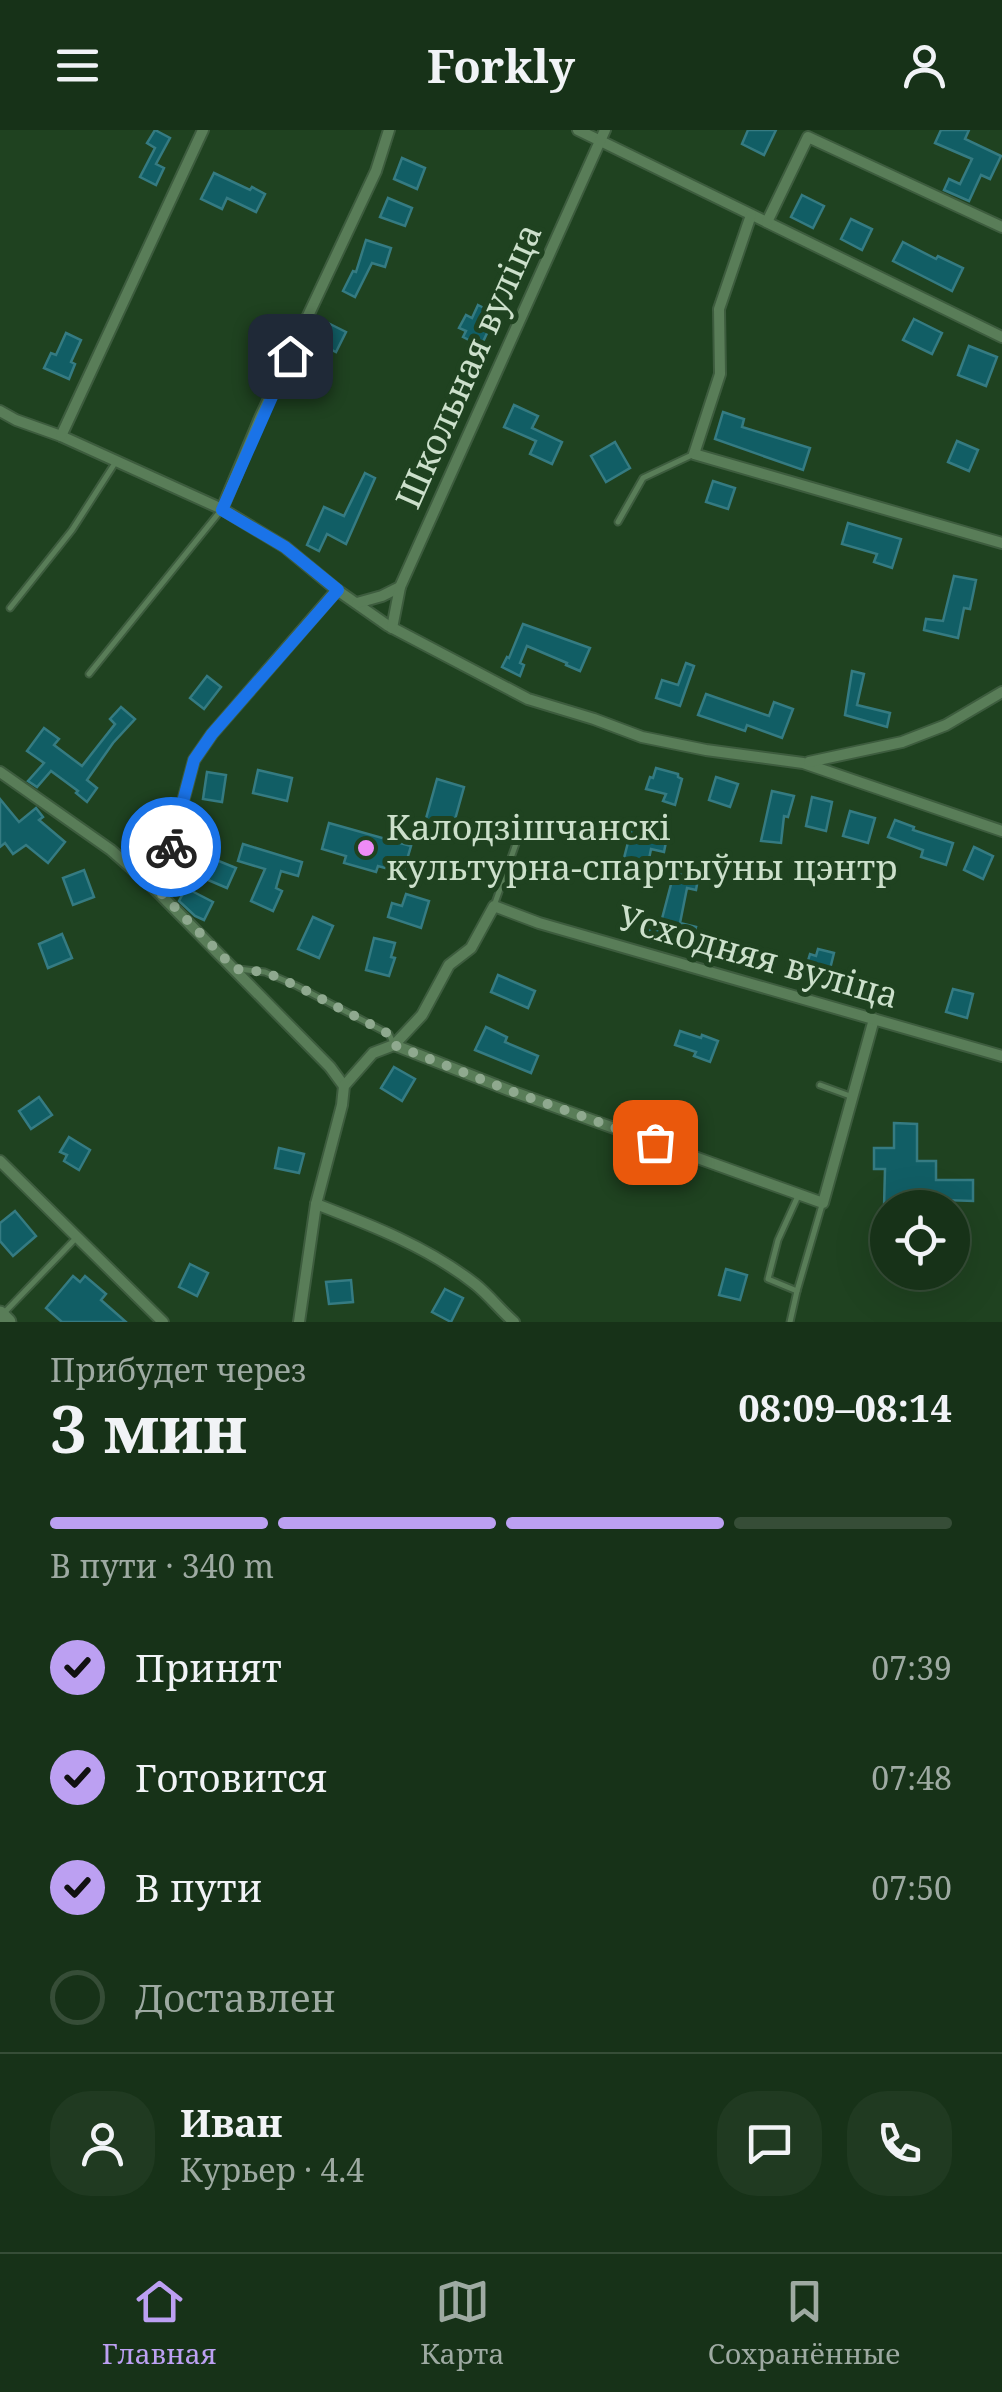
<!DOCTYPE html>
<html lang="ru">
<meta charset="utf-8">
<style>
body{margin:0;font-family:"Noto Serif",serif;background:#203a21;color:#f1f3f6;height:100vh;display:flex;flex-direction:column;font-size:38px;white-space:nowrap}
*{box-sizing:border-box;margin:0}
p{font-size:32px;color:#9eaaa2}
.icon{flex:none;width:55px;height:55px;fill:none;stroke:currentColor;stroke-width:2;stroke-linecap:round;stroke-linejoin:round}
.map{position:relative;height:1192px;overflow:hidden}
.sheet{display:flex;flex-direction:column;background:#173218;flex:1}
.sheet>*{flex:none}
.buttons{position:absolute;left:870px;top:1060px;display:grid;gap:20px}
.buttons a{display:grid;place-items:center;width:100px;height:100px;border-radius:50%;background:#173218;box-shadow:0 10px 40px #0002,0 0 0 2px #364d37;font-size:50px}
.pin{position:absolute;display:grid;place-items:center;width:85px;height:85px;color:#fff;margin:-42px;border-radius:20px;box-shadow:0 5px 15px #0006}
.courier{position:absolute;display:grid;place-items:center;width:100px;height:100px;margin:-50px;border:8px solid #1a73e8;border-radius:50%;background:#fff;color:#222;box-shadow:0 2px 12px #0007}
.headline em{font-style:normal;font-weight:700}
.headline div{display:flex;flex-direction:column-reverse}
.headline{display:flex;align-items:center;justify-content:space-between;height:170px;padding:0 50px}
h1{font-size:65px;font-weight:700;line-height:75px}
.bar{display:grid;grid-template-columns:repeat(4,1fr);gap:15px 10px;align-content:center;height:120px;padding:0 50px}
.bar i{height:12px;border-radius:8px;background:#364d37}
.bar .active{background:#bca0f2}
.bar p{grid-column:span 4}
.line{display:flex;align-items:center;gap:25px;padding:0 50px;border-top:2px solid #364d37}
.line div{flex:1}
.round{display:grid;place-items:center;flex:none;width:105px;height:105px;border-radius:40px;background:#203a21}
ol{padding:0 50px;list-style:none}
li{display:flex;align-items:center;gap:30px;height:110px}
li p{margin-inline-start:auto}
li .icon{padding:10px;border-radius:50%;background:#bca0f2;color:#111;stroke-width:4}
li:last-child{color:#9eaaa2}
li i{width:55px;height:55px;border:5px solid #364d37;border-radius:50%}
header{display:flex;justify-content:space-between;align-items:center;height:130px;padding:0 50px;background:#173218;font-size:45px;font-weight:700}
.dock{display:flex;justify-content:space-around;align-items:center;height:140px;border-top:2px solid #364d37;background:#173218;font-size:28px;color:#9eaaa2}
.dock a{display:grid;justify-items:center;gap:5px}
.dock .active{color:#bca0f2}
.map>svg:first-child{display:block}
.building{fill:#115e65;stroke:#357b82;stroke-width:2.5}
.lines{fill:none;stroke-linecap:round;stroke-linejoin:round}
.lane-casing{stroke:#3d5c3e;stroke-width:9}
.street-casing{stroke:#3d5c3e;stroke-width:14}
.secondary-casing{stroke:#3d5c3e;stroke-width:19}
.lane{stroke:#597d58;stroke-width:5}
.street{stroke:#597d58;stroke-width:10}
.secondary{stroke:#597d58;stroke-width:15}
.done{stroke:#8fa98f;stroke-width:10;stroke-dasharray:0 18}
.route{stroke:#1a73e8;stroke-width:12}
.poi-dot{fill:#ef8bf7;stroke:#1f4220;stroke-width:4}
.labels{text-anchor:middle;stroke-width:10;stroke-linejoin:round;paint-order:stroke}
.street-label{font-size:35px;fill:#cce0cb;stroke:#1f4220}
.poi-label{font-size:35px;fill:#cce0cb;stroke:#1f4220;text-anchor:start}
</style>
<header><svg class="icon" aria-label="menu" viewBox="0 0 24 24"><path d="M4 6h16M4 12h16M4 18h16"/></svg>Forkly<svg class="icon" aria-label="person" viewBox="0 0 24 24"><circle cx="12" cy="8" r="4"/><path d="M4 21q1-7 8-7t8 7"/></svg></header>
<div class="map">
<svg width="1002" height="1192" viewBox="0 0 1002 1192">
<rect width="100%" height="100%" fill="#1f4220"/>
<g class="building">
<polygon points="155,0 170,8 156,34 164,38 156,55 140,47 155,18 147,13"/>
<polygon points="748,0 776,0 764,25 742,14"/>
<polygon points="941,0 969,0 965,9 1001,26 990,49 981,45 969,71 944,60 949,49 960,54 972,29 935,13"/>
<polygon points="402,28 425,38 417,59 394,49"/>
<polygon points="214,43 250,60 252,57 265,64 256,82 227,68 222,79 201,69"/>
<polygon points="802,65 824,76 813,98 791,87"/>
<polygon points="388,68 412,78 405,96 380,87"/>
<polygon points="851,89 872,99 862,120 841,109"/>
<polygon points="366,110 391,118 385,137 372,133 355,167 343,161 353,141 356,142"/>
<polygon points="903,112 936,129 938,126 963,138 952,161 893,131"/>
<polygon points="478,175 496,184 481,216 463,207 466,201 459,198 466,185 472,188"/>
<polygon points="914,189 942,203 932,224 903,210"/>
<polygon points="326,192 346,202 336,222 316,212"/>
<polygon points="66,203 81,210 71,232 75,234 69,249 44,238 51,223 56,225"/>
<polygon points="969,216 997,227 986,256 958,245"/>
<polygon points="514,275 538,286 532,298 562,312 552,334 530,324 536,311 504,297"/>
<polygon points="723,282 744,289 742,297 810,318 803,340 715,309"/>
<polygon points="957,311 978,320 969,341 948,332"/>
<polygon points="615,312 630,338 606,352 591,326"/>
<polygon points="365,343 375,348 346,414 327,404 319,421 307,415 324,377 344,386"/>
<polygon points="713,351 735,358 728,379 706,372"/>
<polygon points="848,393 901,409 892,438 874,432 877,424 842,414"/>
<polygon points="954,446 976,450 970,479 964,478 958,508 924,500 926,489 943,491"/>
<polygon points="523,494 590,518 580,541 566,535 567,533 527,516 520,533 524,535 520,546 502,537 507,527 509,528"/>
<polygon points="686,533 694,536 680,576 656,568 662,550 678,555"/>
<polygon points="852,541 864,544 857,575 890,583 887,597 845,585"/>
<polygon points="207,546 221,557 204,579 190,568"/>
<polygon points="706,564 769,586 774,572 793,579 782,608 747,595 745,601 698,585"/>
<polygon points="121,577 135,589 113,613 87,650 97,658 87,672 76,663 78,661 51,641 37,657 28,651 44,633 27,621 44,598 59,609 54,615 82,636 115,594 110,589"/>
<polygon points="656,638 678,644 678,647 682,649 675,675 663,671 666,664 646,659 650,647 653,648"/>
<polygon points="258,640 292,648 287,671 253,663"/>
<polygon points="207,642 226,645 222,672 203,669"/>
<polygon points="716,647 738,654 730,677 709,670"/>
<polygon points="437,649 464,657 449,711 422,703"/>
<polygon points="772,661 794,666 788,687 784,686 781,713 761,711"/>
<polygon points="812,667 832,672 826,701 806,696"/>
<polygon points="0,669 19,692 36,678 43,687 39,690 65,712 48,733 26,715 13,724 5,713 0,717"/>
<polygon points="850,681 875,688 868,713 843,706"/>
<polygon points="634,689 647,692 643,707 666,712 664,722 651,719 648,734 624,728"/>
<polygon points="895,690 914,697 913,700 953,713 946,735 921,727 923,720 888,707"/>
<polygon points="329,693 411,716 403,743 378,736 376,742 344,733 346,726 322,719"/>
<polygon points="243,714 302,732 298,746 281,741 276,758 282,761 273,781 251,771 265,739 238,731"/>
<polygon points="974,717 993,726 983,749 964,740"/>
<polygon points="201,727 212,732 214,729 236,738 227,758 194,744"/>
<polygon points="84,740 94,767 73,775 63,748"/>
<polygon points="674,743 698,749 696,760 687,758 680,793 696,797 692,811 678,808 677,812 665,809 663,815 647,811 650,798 659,800"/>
<polygon points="186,758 213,772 204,790 195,786 179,771"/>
<polygon points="406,764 429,771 421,798 388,787 392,773 402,776"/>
<polygon points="313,787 333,796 319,828 298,819"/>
<polygon points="62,804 72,828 48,838 39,814"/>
<polygon points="374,808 395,813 391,827 395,828 389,846 366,840"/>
<polygon points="818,819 834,823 829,843 822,841 820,848 804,844 810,824 816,826"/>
<polygon points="498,845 535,861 528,878 491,862"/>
<polygon points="953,859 973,864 967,888 946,882"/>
<polygon points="486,897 507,907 505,912 538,926 531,943 475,920"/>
<polygon points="680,901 701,908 702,905 718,911 710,932 694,926 696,922 675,915"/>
<polygon points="394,937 415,949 402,971 381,958"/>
<polygon points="39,967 52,985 31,999 19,981"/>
<polygon points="894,993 917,994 917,1031 936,1031 936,1050 973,1050 973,1071 945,1070 944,1078 884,1078 885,1039 874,1039 874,1018 894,1018"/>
<polygon points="69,1007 90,1020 79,1040 64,1031 67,1025 60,1022"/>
<polygon points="279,1018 304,1024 299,1043 275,1038"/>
<polygon points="15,1081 36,1106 13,1126 0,1111 0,1093"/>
<polygon points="190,1134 208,1143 197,1166 179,1157"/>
<polygon points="726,1139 747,1145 740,1170 719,1165"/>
<polygon points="73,1146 80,1152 85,1146 106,1164 101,1170 126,1192 62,1192 46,1178"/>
<polygon points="351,1150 353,1172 329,1174 326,1152"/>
<polygon points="445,1159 463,1168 451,1192 432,1182"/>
</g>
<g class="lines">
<g class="lane-casing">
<g id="lane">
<polyline points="618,392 643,348 694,324"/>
<polyline points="10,478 72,400 115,333"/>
<polyline points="89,544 222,379"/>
<polyline points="495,773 524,691"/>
<polyline points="238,839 265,842 297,856 389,904 394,915"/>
<polyline points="820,955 850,966"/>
<polyline points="798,1066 778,1110 768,1149 797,1161 822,1075"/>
<polyline points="4,1183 76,1108"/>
<polyline points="790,1192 797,1161"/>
</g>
</g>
<g class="street-casing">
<g id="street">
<polyline points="578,0 1002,207"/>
<polyline points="751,85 719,179 720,244 694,324 1002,413"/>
<polyline points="767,92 808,7 1002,97"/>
<polyline points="0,281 16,290 61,306 222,379 285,417 337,460 387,495 528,569 594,589 642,607 706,620 803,633 1002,701"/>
<polyline points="61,306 203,0"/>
<polyline points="222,379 260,288 376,41 389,0"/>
<polyline points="357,473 382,466 400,457"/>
<polyline points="392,498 400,457 605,0"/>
<polyline points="809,632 902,612 946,595 1002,562"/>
<polyline points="0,642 111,720 153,757 330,937 344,956"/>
<polyline points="153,757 170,720 194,630 212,604 337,460"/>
<polyline points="394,915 511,961 823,1073 874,889"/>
<polyline points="0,1031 163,1192"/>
<path d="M316,1074c55,21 112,43 159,80 14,11 25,26 39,38"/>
<polyline points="299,1192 316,1074 342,975 344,956 373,923 394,915 422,885 449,835 471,818 494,776 539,793 1002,926"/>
</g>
</g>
<g class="secondary-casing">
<polyline id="secondary" points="0,1184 8,1192"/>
</g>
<use href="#lane" class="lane"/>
<use href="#street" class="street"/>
<use href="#secondary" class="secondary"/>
</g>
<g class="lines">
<polyline class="done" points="171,717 154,756 235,839 265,842 297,856 389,904 394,915 511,961 655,1012"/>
<polyline class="route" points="171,717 194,630 212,604 338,460 285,417 222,380 290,226"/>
</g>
<circle class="poi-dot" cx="366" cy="718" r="10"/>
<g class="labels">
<g class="street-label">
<text transform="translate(469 236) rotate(-66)" y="12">Школьная вуліца</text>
<text transform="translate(758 827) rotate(16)" y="12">Усходняя вуліца</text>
</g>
<g class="poi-label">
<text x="386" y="710">Калодзішчанскі<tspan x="386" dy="40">культурна-спартыўны цэнтр</tspan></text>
</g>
</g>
</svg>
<div class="buttons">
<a><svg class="icon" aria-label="locate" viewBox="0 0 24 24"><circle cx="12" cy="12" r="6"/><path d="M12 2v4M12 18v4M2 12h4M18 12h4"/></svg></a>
</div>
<div class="pin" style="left:655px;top:1012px;background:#ea580c"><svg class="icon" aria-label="bag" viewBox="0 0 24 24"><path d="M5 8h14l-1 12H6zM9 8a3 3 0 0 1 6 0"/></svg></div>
<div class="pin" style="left:290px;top:226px;background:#1f2937"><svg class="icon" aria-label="home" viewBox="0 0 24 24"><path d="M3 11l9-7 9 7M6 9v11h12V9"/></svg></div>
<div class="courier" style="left:171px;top:717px"><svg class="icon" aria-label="bike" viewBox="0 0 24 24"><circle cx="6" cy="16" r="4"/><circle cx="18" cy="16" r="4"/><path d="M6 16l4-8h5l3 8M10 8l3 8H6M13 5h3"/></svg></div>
</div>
<section class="sheet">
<div class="headline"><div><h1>3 мин</h1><p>Прибудет через</p></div><em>08:09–08:14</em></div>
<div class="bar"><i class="active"></i><i class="active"></i><i class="active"></i><i></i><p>В пути · 340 m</p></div>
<ol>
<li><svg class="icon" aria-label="check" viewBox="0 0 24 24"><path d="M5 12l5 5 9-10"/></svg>Принят<p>07:39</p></li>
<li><svg class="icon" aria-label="check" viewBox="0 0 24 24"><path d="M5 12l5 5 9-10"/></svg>Готовится<p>07:48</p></li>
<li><svg class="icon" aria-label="check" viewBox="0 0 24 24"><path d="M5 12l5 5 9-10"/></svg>В пути<p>07:50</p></li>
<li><i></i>Доставлен</li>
</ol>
<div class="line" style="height:180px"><a class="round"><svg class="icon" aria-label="person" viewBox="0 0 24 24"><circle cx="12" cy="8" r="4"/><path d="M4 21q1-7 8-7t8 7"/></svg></a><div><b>Иван</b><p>Курьер · 4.4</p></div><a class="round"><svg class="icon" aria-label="chat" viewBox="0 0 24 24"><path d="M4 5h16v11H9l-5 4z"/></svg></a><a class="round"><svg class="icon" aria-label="phone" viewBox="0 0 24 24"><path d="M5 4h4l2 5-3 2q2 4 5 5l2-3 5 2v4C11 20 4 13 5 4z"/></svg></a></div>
</section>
<nav class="dock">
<a class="active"><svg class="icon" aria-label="home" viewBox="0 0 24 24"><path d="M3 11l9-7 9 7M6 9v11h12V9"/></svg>Главная</a>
<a><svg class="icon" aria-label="map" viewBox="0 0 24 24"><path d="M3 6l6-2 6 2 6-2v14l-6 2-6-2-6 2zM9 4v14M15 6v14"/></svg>Карта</a>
<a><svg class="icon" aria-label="saved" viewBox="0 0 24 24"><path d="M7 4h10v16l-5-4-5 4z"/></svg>Сохранённые</a>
</nav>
